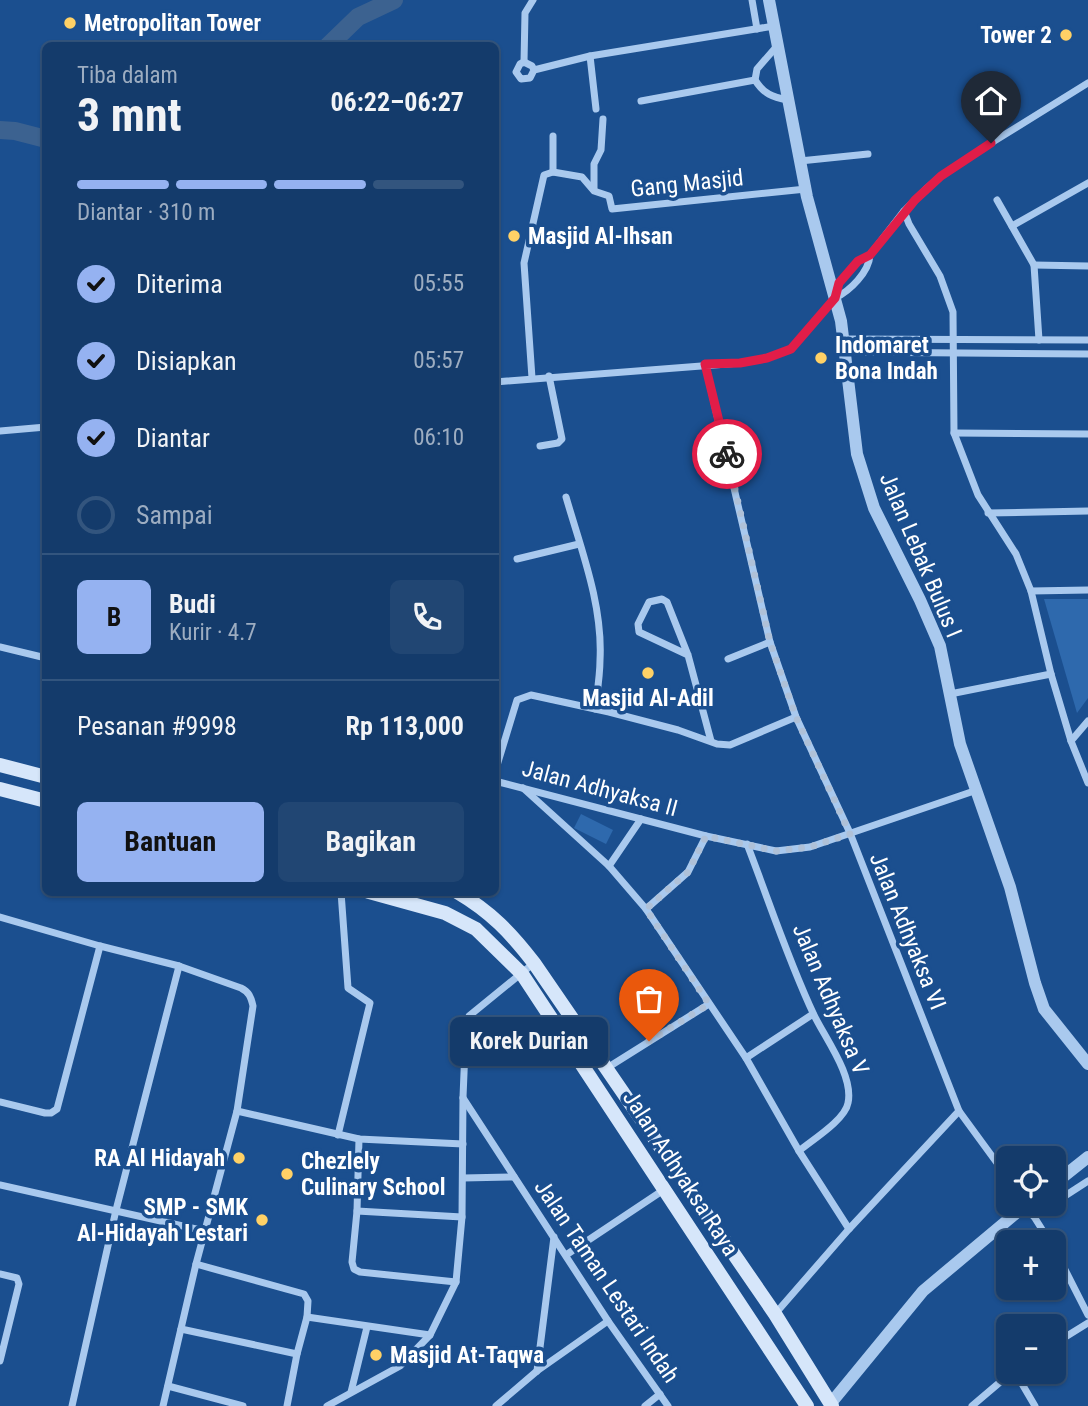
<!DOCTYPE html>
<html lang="id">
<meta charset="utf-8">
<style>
body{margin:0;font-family:"Roboto Condensed",sans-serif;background:#214673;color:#f1f3f6;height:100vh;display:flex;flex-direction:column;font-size:26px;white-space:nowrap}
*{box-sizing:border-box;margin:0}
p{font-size:23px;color:#9dadc1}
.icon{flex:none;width:38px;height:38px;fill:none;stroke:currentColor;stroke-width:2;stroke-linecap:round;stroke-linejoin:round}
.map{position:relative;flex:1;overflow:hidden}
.details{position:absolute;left:42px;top:42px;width:457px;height:854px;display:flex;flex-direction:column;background:#143b6b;border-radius:10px;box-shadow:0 2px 5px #0004,0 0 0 2px #33557e}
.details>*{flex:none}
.buttons{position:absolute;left:996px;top:1146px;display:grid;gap:14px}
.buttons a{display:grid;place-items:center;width:70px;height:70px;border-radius:10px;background:#143b6b;box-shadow:0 2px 5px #0004,0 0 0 2px #33557e;font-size:35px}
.pin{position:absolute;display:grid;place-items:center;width:60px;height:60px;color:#fff;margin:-72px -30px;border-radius:50% 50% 50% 0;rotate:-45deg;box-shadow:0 0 7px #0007}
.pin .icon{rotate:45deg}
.courier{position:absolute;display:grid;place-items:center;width:70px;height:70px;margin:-35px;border:5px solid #e11d48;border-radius:50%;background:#fff;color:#222;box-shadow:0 2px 9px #0007}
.bubble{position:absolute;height:49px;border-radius:10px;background:#143b6b;box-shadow:0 2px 5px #0004,0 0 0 2px #33557e;font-size:23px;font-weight:700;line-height:49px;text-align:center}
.headline em{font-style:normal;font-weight:700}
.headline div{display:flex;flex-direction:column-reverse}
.headline{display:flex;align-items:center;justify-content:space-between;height:119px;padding:0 35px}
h1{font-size:46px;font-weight:700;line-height:52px}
.bar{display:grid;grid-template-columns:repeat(4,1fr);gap:10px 7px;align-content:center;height:84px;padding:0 35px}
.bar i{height:9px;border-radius:5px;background:#33557e}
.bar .current{background:#95b2f1}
.bar p{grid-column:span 4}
.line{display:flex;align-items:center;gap:18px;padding:0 35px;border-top:2px solid #33557e}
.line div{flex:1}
.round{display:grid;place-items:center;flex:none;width:74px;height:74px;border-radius:10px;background:#214673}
ol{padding:0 35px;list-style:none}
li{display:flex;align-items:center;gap:21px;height:77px}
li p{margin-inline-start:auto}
li .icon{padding:7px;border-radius:50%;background:#95b2f1;color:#111;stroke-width:4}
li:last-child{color:#9dadc1}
li i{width:38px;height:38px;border:4px solid #33557e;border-radius:50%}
.cta{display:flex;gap:14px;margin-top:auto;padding:14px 35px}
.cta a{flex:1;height:80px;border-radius:10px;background:#95b2f1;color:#111;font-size:28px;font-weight:700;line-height:80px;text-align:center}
.cta a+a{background:#214673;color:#f1f3f6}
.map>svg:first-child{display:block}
.green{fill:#2e69ad}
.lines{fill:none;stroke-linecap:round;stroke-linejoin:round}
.river{stroke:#3c6290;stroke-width:18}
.minor{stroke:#a9c9ee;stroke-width:7}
.tertiary{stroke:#a9c9ee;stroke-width:12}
.secondary{stroke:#d6e6fa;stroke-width:14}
.done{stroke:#afc1d8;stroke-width:7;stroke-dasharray:0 12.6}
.route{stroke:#e11d48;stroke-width:9}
.poi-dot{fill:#ffd166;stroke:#1b4f8f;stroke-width:2.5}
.labels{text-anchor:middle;stroke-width:7;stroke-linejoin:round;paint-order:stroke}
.poi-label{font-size:23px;font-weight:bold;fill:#fff;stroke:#1b4f8f;text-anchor:start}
.street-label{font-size:23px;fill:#fff;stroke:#1b4f8f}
</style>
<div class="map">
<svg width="1088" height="1406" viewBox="0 0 1088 1406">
<rect width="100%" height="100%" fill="#1b4f8f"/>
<g class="green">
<polygon points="1044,599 1088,599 1088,698 1077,713"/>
<polygon points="581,814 613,830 606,844 574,828"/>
</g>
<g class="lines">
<g class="river">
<polyline points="328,46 358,17 394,0"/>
<polyline points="0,130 15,131 46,139"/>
</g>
<g class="minor">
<polyline points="752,0 757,29"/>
<polyline points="590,56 596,109"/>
<polyline points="524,62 525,13 533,0"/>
<polyline points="534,70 532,66 524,62 520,64 516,72 521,79 530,78 534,70 590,56 774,26"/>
<polyline points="755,80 757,69 777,46"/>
<path d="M641,101l114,-21c9,14 17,17 33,20"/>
<polyline points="800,161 868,154"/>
<polyline points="553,172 553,136"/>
<polyline points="594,190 594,164 601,150 603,119"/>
<polyline points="997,200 1034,265 1039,340"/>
<polyline points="904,211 909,224 940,276 953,312 954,433 978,495 1016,554 1031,591 1051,674 1071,741 1088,783"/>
<polyline points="1012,226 1088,183"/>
<polyline points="1034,265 1088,266"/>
<path d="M835,298c15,-7 34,-26 35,-43"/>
<polyline points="844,339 1088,340"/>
<polyline points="846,352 1088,354"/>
<polyline points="705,364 770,642 796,717 850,833 959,1111 1008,1178"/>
<polyline points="532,378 524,263 544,175 553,172 582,177 594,191 609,196 612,209 806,189"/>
<polyline points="495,382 740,363 767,358 791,349 835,298 839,283 858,261 870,255 904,211 926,189 941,176 991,143 1088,83"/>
<polyline points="0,431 46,427"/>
<polyline points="954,433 1088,434"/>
<polyline points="540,446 558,443 562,439 549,376"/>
<path d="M566,497c15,52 37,108 34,163 0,16 -3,33 -5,49"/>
<polyline points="988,513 1088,511"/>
<polyline points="517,559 579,544"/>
<polyline points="1031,591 1088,590"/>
<polyline points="0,647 46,658"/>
<polyline points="688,655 639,632 638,624 649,602 662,599 667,602 688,655 711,741"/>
<polyline points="728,659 770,642"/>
<polyline points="950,694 1051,674"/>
<polyline points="1071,741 1088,721"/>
<polyline points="495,772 517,700 531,695 609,712 678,730 717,744 730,745 796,717"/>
<polyline points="495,781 706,836 776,851 810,847 977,790"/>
<polyline points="523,788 609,866 646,909 746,1058 799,1151 849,1229"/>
<path d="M747,844c22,57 41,116 67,171 11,23 40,61 34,88 -3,17 -36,37 -49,48"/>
<polyline points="609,866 641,819"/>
<polyline points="646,909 688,872 706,836"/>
<path d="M0,917l100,29 79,20 62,22c8,4 10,9 12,18l-16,105 -41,153 -33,142"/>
<polyline points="746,1058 813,1014"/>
<polyline points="607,1068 709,1004"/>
<polyline points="463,1098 608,1321 668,1406"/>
<polyline points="0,1102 45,1113 51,1113 57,1109 100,946"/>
<polyline points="237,1111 359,1139 463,1144"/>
<polyline points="338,1135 370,1003 348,988 341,892"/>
<polyline points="359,1139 357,1211 352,1262 354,1269 360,1272 456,1282"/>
<polyline points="463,1178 514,1177"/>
<polyline points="0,1185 205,1231"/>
<polyline points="1054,1203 1088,1181"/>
<polyline points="1026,1204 1050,1242"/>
<polyline points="357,1211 462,1217"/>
<polyline points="1033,1216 1052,1204"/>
<polyline points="1054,1248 1088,1315"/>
<polyline points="566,1255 665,1189"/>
<polyline points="196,1264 304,1294 308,1301 307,1317 297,1354 287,1406"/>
<polyline points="0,1274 17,1278 19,1284 0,1361"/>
<polyline points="775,1314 849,1229 959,1111"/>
<polyline points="307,1317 430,1335"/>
<polyline points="181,1329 297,1354"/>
<polyline points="1054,1344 1088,1323"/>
<polyline points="537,1371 554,1237"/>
<polyline points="1015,1372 1035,1406"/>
<polyline points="168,1386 243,1406"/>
<polyline points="351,1392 367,1327"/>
<polyline points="72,1406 116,1210 179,966"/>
<polyline points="327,1406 400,1366 430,1335 456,1282 462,1217 463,1097 466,1025 469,1016 534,963"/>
<polyline points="496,1406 537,1371 608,1321"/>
<polyline points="645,1406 660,1394"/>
<polyline points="972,1406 1012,1372"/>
</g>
<g class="tertiary">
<polyline points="769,0 807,197 841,321 857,454 874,508 920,600 940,646 960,744 1010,887 1035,983 1044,1009 1088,1064"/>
<polyline points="1054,1184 1088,1157"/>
<polyline points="831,1403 923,1291 1027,1204"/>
</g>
<g class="secondary">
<polyline points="0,765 46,777"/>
<polyline points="0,789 46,801"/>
<polyline points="369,892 445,913 476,929 522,974 807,1406"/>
<path d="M457,892c34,20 54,41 77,71l241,351 57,92"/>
</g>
</g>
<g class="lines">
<polyline class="done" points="649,1041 709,1004 646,909 688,872 706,836 776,851 810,847 850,834 796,717 770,642 727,454"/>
<polyline class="route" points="727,454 705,364 740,363 767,358 791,349 835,298 839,283 858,261 870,255 915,200 941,176 991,143"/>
</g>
<g class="poi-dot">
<circle cx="70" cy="23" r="7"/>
<circle cx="1066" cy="35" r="7"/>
<circle cx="514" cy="236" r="7"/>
<circle cx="821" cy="358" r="7"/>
<circle cx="648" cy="673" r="7"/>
<circle cx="239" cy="1158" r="7"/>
<circle cx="287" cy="1174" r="7"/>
<circle cx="262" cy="1220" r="7"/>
<circle cx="376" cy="1355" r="7"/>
</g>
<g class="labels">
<g class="poi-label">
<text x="84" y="31">Metropolitan Tower</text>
<text x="1052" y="43" text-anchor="end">Tower 2</text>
<text x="528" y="244">Masjid Al-Ihsan</text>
<text x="835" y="353">Indomaret<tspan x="835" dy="26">Bona Indah</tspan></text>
<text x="648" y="706" text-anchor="middle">Masjid Al-Adil</text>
<text x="225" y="1166" text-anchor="end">RA Al Hidayah</text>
<text x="301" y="1169">Chezlely<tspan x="301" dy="26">Culinary School</tspan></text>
<text x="248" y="1215" text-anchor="end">SMP - SMK<tspan x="248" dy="26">Al-Hidayah Lestari</tspan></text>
<text x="390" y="1363">Masjid At-Taqwa</text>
</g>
<g class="street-label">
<text transform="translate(687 183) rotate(-6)" y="8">Gang Masjid</text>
<text transform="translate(921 555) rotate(67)" y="8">Jalan Lebak Bulus I</text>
<text transform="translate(600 788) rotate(15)" y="8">Jalan Adhyaksa II</text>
<text transform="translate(908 931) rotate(68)" y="8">Jalan Adhyaksa VI</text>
<text transform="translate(831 999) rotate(67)" y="8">Jalan Adhyaksa V</text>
<text transform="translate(681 1173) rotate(57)" y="8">Jalan Adhyaksa Raya</text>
<text transform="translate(607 1281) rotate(56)" y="8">Jalan Taman Lestari Indah</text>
</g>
</g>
</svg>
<div class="buttons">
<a><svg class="icon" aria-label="locate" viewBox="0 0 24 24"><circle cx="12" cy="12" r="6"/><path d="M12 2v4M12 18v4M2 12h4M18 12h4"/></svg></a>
<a>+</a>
<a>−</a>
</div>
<div class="pin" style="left:649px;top:1041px;background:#ea580c"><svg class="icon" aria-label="bag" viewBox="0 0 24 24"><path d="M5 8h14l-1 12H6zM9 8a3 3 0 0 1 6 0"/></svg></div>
<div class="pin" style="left:991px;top:143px;background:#1f2937"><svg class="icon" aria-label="home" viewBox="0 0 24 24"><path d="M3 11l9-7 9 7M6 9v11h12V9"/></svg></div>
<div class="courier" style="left:727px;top:454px"><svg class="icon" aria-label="bike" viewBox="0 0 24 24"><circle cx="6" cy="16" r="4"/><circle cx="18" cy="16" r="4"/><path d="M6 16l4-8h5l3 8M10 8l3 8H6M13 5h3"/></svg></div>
<div class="bubble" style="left:450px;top:1017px;width:158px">Korek Durian</div>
<section class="details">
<div class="headline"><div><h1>3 mnt</h1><p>Tiba dalam</p></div><em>06:22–06:27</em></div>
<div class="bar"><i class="current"></i><i class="current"></i><i class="current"></i><i></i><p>Diantar · 310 m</p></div>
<ol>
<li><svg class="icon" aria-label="check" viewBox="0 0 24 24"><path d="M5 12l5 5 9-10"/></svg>Diterima<p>05:55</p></li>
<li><svg class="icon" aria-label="check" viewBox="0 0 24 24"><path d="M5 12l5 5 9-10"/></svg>Disiapkan<p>05:57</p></li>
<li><svg class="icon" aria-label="check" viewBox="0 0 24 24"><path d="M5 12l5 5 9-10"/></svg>Diantar<p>06:10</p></li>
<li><i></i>Sampai</li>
</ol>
<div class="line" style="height:126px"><b class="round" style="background:#95b2f1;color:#111">B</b><div><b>Budi</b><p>Kurir · 4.7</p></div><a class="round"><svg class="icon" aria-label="phone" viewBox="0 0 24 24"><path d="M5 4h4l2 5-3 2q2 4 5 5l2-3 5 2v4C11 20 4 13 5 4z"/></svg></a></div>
<div class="line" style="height:91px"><div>Pesanan #9998</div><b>Rp 113,000</b></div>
<div class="cta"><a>Bantuan</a><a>Bagikan</a></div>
</section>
</div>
